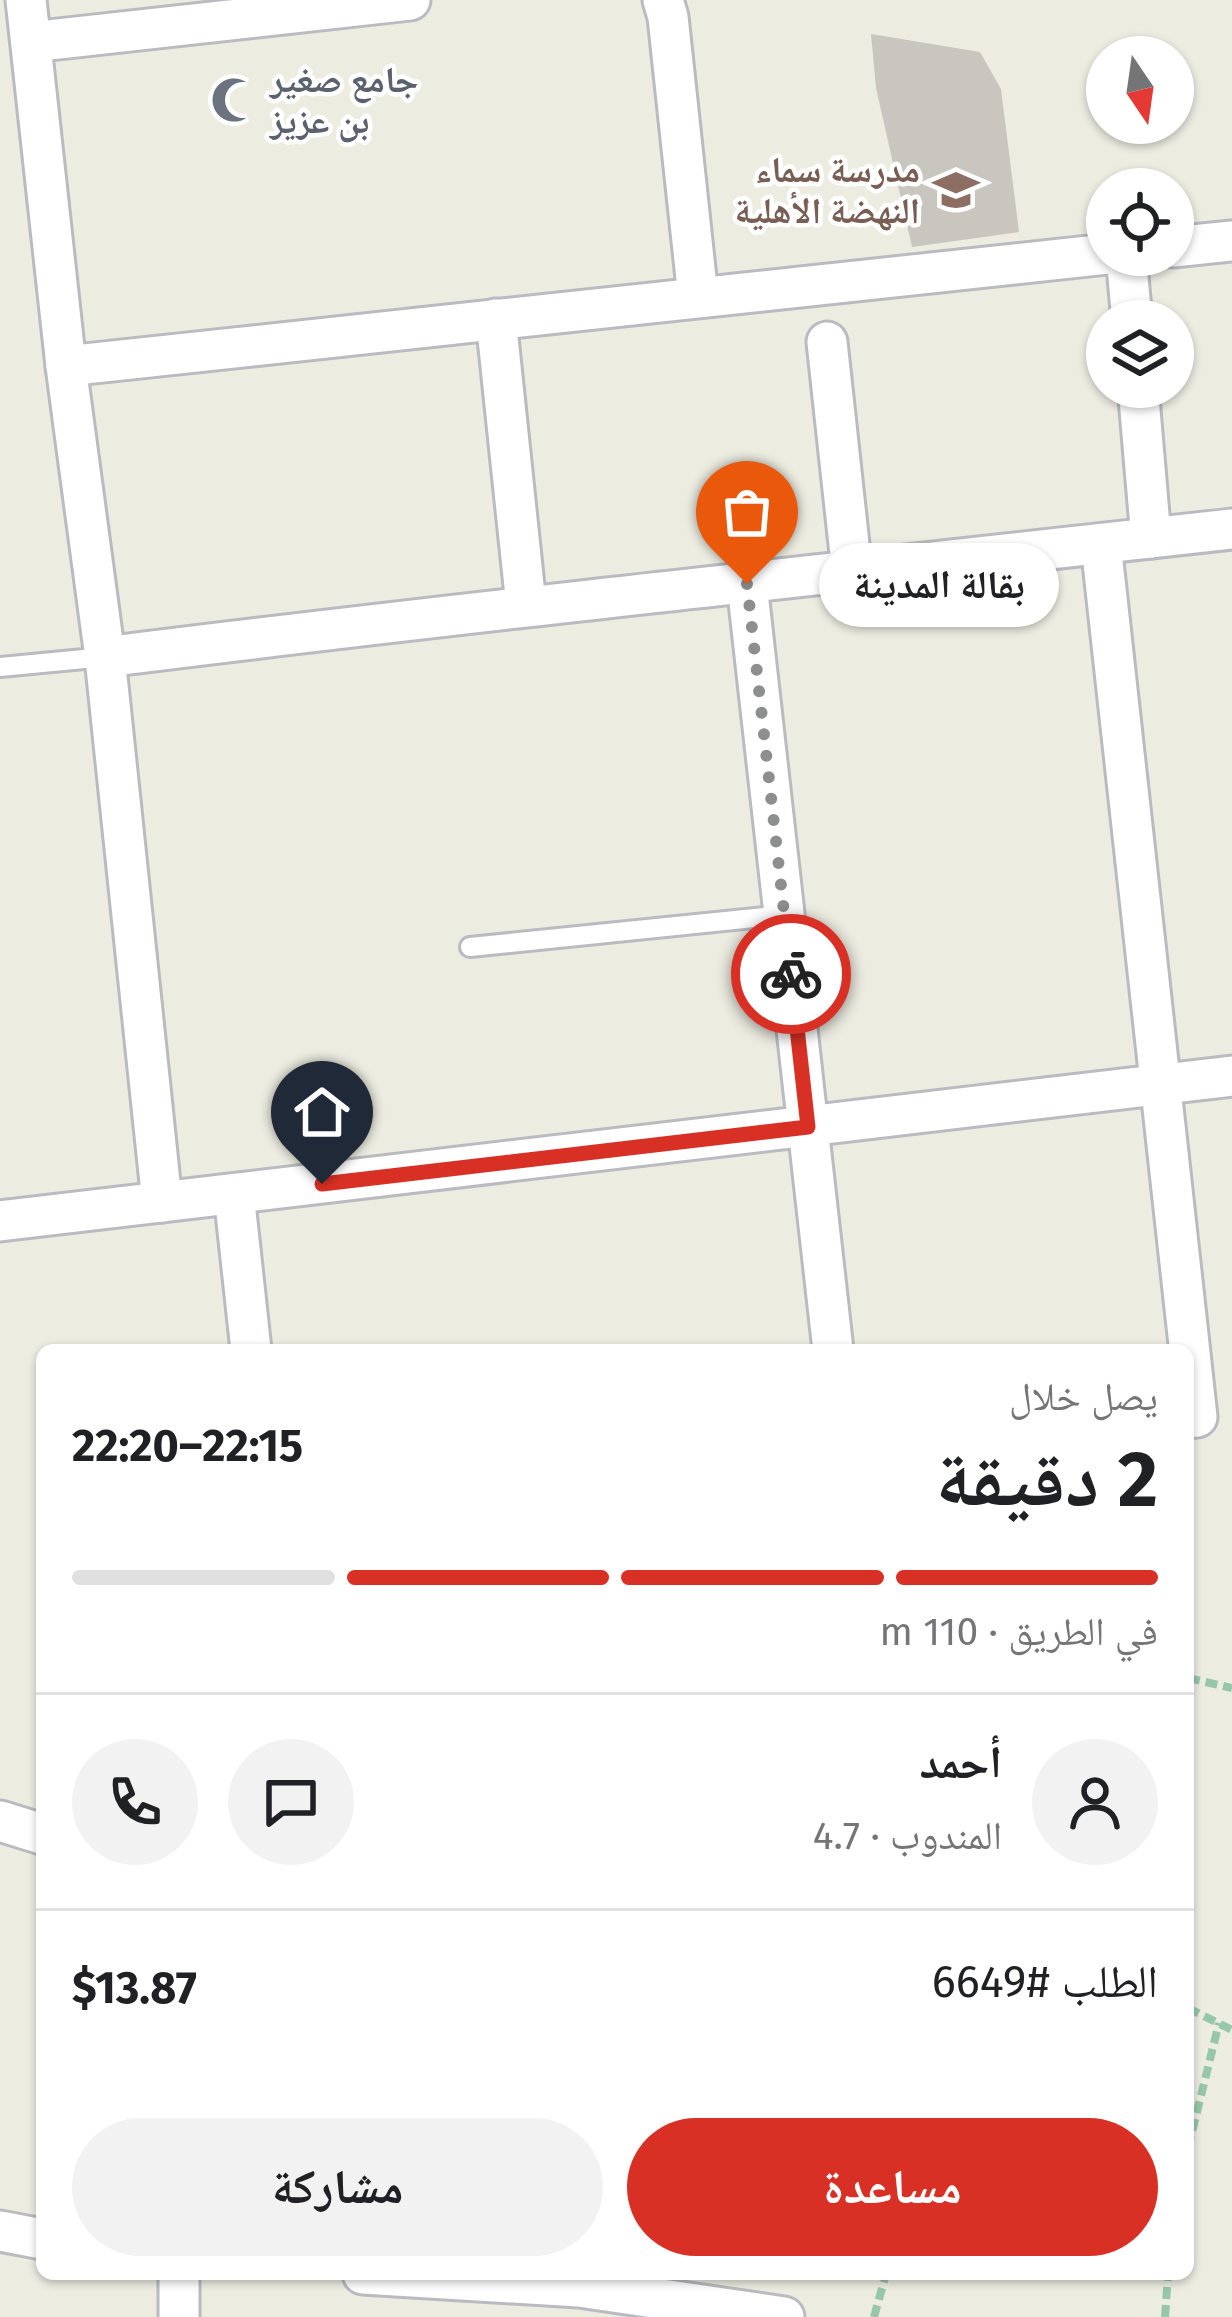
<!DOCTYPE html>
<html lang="ar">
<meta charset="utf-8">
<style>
body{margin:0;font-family:"Fira Sans","Noto Naskh Arabic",sans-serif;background:#f2f2f2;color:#202124;direction:rtl;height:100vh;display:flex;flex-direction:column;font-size:45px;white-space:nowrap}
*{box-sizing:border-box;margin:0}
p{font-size:39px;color:#757577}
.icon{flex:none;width:66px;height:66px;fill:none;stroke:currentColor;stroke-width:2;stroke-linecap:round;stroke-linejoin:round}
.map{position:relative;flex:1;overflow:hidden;direction:ltr}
.drawer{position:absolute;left:36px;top:1344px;width:1158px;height:936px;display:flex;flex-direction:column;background:#fff;border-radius:18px;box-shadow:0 3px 9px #0004;direction:rtl}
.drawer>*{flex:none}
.needle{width:78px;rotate:167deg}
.buttons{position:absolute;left:1086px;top:36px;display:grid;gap:24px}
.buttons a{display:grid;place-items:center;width:108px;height:108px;border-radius:50%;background:#fff;box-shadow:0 3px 9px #0004;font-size:60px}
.pin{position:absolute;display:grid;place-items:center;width:102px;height:102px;color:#fff;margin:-123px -51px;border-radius:50% 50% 50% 0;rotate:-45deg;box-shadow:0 0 12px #0007}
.pin .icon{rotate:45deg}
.courier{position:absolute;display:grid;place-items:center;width:120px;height:120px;margin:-60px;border:9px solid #d93025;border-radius:50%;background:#fff;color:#222;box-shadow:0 3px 15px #0007}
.bubble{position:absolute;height:84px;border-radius:42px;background:#fff;box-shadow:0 3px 9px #0004;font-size:39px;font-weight:700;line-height:84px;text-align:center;direction:rtl}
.overview em{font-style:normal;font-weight:700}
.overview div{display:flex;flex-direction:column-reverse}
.overview{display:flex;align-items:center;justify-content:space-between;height:204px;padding:0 36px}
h1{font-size:78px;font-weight:700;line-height:90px}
.bar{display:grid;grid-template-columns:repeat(4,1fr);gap:18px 12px;align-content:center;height:144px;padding:0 36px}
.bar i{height:15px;border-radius:9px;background:#e0e0e0}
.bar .current{background:#d93025}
.bar p{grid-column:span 4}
.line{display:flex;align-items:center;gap:30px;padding:0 36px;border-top:3px solid #e0e0e0}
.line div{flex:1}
.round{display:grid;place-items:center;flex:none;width:126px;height:126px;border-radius:63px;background:#f2f2f2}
.button{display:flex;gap:24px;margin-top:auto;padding:24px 36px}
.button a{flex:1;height:138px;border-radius:72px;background:#d93025;color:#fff;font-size:48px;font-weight:700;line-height:138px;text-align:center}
.button a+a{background:#f2f2f2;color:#202124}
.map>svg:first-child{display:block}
.building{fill:#c8c6bf}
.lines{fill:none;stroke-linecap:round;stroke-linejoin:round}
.service-casing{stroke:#b9bbc1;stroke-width:24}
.minor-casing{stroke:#b9bbc1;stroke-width:45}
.path{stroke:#96c7a9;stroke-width:8;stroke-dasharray:12 6;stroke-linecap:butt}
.service{stroke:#fff;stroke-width:18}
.minor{stroke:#fff;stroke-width:39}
.done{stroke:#8d8f8f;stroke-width:12;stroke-dasharray:0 21.6}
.route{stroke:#d93025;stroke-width:15}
.labels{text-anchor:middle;stroke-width:9;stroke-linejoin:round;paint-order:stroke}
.worship-label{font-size:36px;font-weight:bold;fill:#5b616d;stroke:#fff;text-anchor:start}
.education-label{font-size:36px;font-weight:bold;fill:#785e54;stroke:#fff;text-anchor:end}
</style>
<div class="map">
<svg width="1232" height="2317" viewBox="0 0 1232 2317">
<rect width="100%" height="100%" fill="#edece1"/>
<polygon class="building" points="871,34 980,52 1001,89 1019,232 912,247 876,88"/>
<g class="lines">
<g class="service-casing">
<g id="service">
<polyline points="0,667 105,657"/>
<polyline points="470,947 784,915"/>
</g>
</g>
<g class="minor-casing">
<g id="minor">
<polyline points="26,0 66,366 105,657 162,1202"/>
<polyline points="663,0 668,17 698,297"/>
<polyline points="31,42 410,0"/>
<polyline points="1173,247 1232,241"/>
<polyline points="1126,255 1132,321"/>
<polyline points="496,319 526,605"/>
<polyline points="827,342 852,572"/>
<polyline points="66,366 1107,254"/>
<polyline points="1138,387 1151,538"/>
<polyline points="1101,544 1197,1417 1188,1418"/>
<polyline points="747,584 833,1350"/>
<path d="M105,657c375,-47 751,-86 1127,-128"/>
<polyline points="234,1194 251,1350"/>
<polyline points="0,1221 1232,1076"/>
<polyline points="0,1821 42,1834"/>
<polyline points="0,2231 42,2239"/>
<polyline points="179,2274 179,2317"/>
<polyline points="363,2274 579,2287 784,2317"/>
</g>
</g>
<g class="path">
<polyline points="1188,1678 1232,1688"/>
<polyline points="1188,2008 1232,2030"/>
<polyline points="1188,2148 1219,2023"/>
<polyline points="874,2317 886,2274"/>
<polyline points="1165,2317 1168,2274"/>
</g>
<use href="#service" class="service"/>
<use href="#minor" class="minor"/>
</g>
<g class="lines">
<polyline class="done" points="747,584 791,974"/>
<polyline class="route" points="322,1184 808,1127 791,974"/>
</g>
<defs>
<g id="mosque-bare" transform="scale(3.6)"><path d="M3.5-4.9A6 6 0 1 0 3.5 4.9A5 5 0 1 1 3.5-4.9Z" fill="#6b7280" stroke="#fff" stroke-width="2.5" paint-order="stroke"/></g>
<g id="school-bare" transform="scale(3.6)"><path d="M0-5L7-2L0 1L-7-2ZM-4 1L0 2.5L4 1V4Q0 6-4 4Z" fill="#8d6e63" stroke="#fff" stroke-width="2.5" paint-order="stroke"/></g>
</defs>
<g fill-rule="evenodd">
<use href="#mosque-bare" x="234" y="100"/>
<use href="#school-bare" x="956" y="190"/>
</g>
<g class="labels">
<g class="worship-label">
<text x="270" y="92">جامع صغير<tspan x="270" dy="41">بن عزيز</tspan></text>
</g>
<g class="education-label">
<text x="920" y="182">مدرسة سماء<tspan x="920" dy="41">النهضة الأهلية</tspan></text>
</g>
</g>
</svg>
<div class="buttons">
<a><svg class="needle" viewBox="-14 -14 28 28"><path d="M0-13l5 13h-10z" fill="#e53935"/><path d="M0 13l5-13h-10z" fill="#757577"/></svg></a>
<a><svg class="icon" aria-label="locate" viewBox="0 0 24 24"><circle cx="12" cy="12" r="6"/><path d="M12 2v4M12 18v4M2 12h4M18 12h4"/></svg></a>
<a><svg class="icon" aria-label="layers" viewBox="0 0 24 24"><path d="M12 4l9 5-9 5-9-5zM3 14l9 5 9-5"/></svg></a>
</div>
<div class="pin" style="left:747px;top:584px;background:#ea580c"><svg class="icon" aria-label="bag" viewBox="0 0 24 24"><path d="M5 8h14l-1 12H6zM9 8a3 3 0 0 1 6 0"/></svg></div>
<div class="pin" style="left:322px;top:1184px;background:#1f2937"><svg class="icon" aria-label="home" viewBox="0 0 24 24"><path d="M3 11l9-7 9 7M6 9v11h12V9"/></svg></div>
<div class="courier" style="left:791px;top:974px"><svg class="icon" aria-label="bike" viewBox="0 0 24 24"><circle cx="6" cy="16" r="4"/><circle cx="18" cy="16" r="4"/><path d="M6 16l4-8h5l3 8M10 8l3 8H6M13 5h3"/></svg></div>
<div class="bubble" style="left:819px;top:543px;width:240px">بقالة المدينة</div>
<section class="drawer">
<div class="overview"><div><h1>2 دقيقة</h1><p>يصل خلال</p></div><em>22:15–22:20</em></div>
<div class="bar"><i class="current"></i><i class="current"></i><i class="current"></i><i></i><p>في الطريق · 110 m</p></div>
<div class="line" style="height:216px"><a class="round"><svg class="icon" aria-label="person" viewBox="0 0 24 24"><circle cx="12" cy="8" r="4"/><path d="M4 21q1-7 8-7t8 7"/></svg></a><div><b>أحمد</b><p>المندوب · 4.7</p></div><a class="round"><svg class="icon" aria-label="chat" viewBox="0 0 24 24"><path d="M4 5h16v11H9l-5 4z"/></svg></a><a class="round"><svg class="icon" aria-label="phone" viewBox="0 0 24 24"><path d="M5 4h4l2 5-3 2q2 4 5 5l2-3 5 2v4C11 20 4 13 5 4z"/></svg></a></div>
<div class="line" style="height:156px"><div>الطلب #6649</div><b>$13.87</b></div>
<div class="button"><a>مساعدة</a><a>مشاركة</a></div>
</section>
</div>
